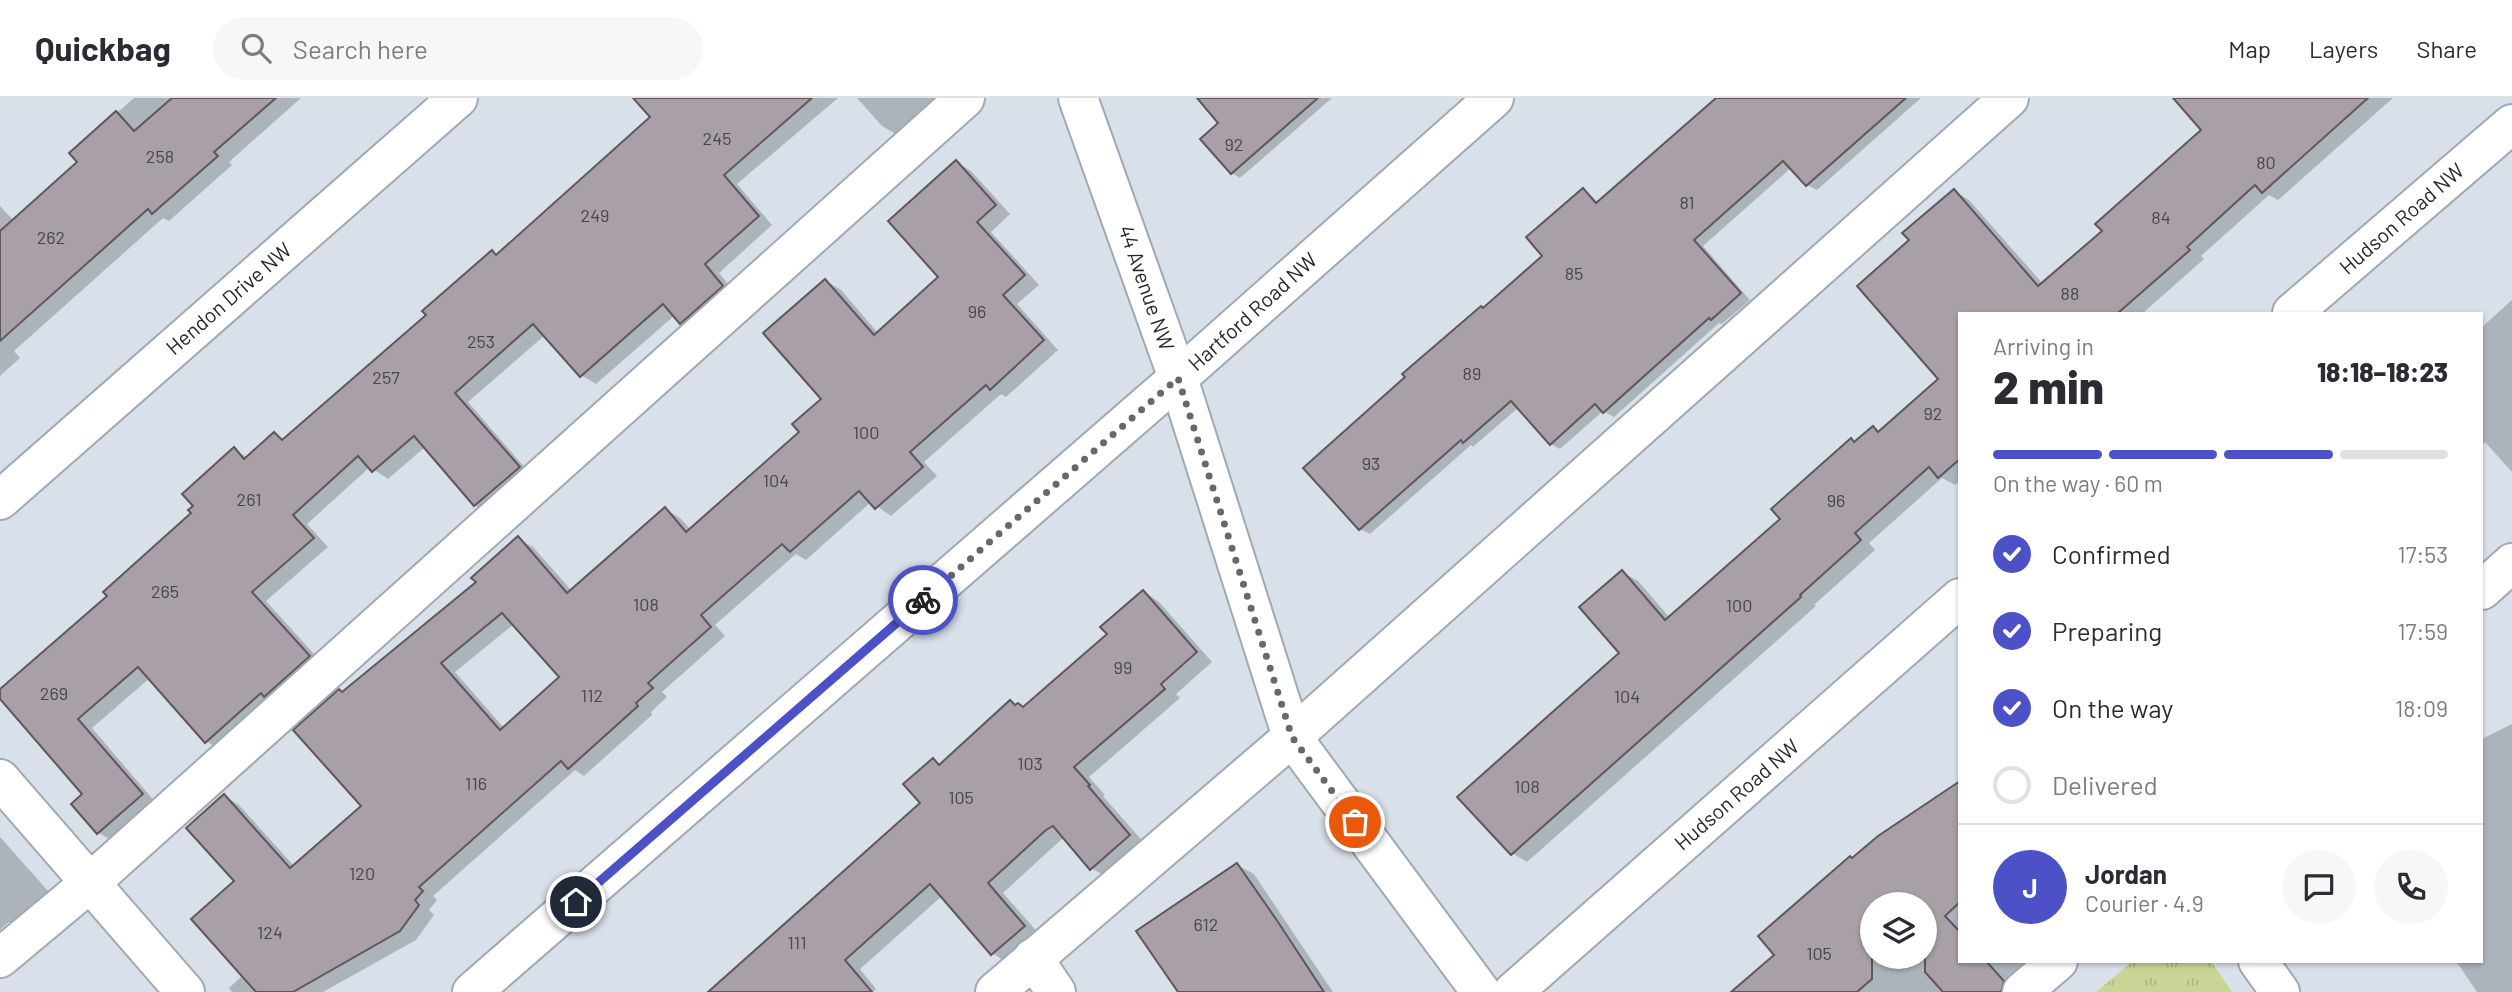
<!DOCTYPE html>
<meta charset="utf-8">
<style>
body{margin:0;font-family:Barlow,sans-serif;background:#f7f7f7;color:#2b2b33;height:100vh;display:flex;flex-direction:column;font-size:26px;white-space:nowrap}
*{box-sizing:border-box;margin:0}
p{font-size:23px;color:#7c7c81}
.icon{flex:none;width:38px;height:38px;fill:none;stroke:currentColor;stroke-width:2;stroke-linecap:round;stroke-linejoin:round}
.map{position:relative;flex:1;overflow:hidden}
.panel{position:absolute;left:1958px;top:214px;width:525px;height:651px;display:flex;flex-direction:column;background:#fff;border-radius:0px;box-shadow:0 2px 5px #0004}
.panel>*{flex:none}
.tools{position:absolute;left:1860px;top:794px;display:grid;gap:14px}
.tools a{display:grid;place-items:center;width:77px;height:77px;border-radius:50%;background:#fff;box-shadow:0 2px 5px #0004;font-size:35px}
.pin{position:absolute;display:grid;place-items:center;width:60px;height:60px;color:#fff;margin:-30px;border:4px solid #fff;border-radius:50%;box-shadow:0 2px 7px #0007}
.courier{position:absolute;display:grid;place-items:center;width:70px;height:70px;margin:-35px;border:5px solid #4d51c7;border-radius:50%;background:#fff;color:#222;box-shadow:0 2px 9px #0007}
.overview em{font-style:normal;font-weight:800}
.overview div{display:flex;flex-direction:column-reverse}
.overview{display:flex;align-items:center;justify-content:space-between;height:119px;padding:0 35px}
h1{font-size:46px;font-weight:800;line-height:52px}
.bar{display:grid;grid-template-columns:repeat(4,1fr);gap:10px 7px;align-content:center;height:84px;padding:0 35px}
.bar i{height:9px;border-radius:5px;background:#e1e1e2}
.bar .active{background:#4d51c7}
.bar p{grid-column:span 4}
.line{display:flex;align-items:center;gap:18px;padding:0 35px;border-top:2px solid #e1e1e2}
.line div{flex:1}
.round{display:grid;place-items:center;flex:none;width:74px;height:74px;border-radius:37px;background:#f7f7f7}
ol{padding:0 35px;list-style:none}
li{display:flex;align-items:center;gap:21px;height:77px}
li p{margin-inline-start:auto}
li .icon{padding:7px;border-radius:50%;background:#4d51c7;color:#fff;stroke-width:4}
li:last-child{color:#7c7c81}
li i{width:38px;height:38px;border:4px solid #e1e1e2;border-radius:50%}
header{display:flex;align-items:center;gap:42px;box-sizing:border-box;height:98px;padding:0 35px;background:#fff;border-bottom:2px solid #e1e1e2}
header strong{font-size:33px}
nav{display:flex;gap:38px;margin-inline-start:auto;font-size:24px}
.search{width:490px;height:63px;background:#f7f7f7;display:flex;align-items:center;gap:18px;box-sizing:border-box;padding:0 24px;border-radius:38px;color:#7c7c81;font-size:26px}
.map>svg:first-child{display:block}
.park{fill:url(#park-tufts)}
.shadow{fill:#0003;fill-rule:evenodd}
.building{fill:#a89fa7;stroke:#5f565e;stroke-width:2;fill-rule:evenodd}
.lines{fill:none;stroke-linecap:round;stroke-linejoin:round}
.minor-casing{stroke:#a0a8b1;stroke-width:42}
.minor{stroke:#fff;stroke-width:38}
.done{stroke:#64696e;stroke-width:7;stroke-dasharray:0 12.6}
.route{stroke:#4d51c7;stroke-width:9}
.labels{text-anchor:middle;stroke-width:7;stroke-linejoin:round;paint-order:stroke}
.number-label{font-size:18px;fill:#46464b}
.street-label{font-size:21px;fill:#25282c;stroke:#fff}
</style>
<header>
<strong>Quickbag</strong>
<div class="search"><svg class="icon" aria-label="search" viewBox="0 0 24 24"><circle cx="10" cy="10" r="6"/><path d="M15 15l6 6"/></svg>Search here</div>
<nav><a>Map</a><a>Layers</a><a>Share</a></nav>
</header>
<div class="map">
<svg width="2512" height="894" viewBox="0 0 2512 894">
<defs>
<pattern id="park-tufts" width="24" height="20" patternUnits="userSpaceOnUse" patternTransform="scale(1.75)"><rect width="24" height="20" fill="#c8d597"/><path d="M3 7l-1-3M5 7V3M7 7l1-3M15 17l-1-3M17 17v-4M19 17l1-3" fill="none" stroke="#acb782"/></pattern>
</defs>
<rect width="100%" height="100%" fill="#d8e1ea"/>
<polygon class="park" points="2133,863 2211,863 2232,894 2096,894"/>
<g class="shadow">
<polygon points="134,0 301,0 229,64 232,67 169,123 163,120 14,253 20,260 0,278 0,108 14,123 80,64 71,55"/>
<polygon points="660,0 838,0 737,86 772,127 719,175 737,197 696,233 681,225 675,217 596,286 581,277 545,237 468,304 533,379 490,415 475,407 425,349 388,381 370,369 307,426 328,449 266,503 324,567 220,652 206,643 150,580 92,630 156,705 113,743 99,735 74,706 84,696 0,598 0,594 109,499 193,415 234,351 248,360 275,336 285,342 428,217 492,154 498,157 653,20"/>
<polygon points="857,0 937,0 896,36 882,28"/>
<polygon points="1213,0 1332,0 1240,80 1232,75"/>
<polygon points="1724,0 1921,0 1817,92 1807,87 1792,69 1703,148 1750,202 1722,226 1719,225 1614,319 1603,313 1560,351 1551,346 1519,309 1473,349 1471,347 1370,436 1360,431 1484,212 1544,158 1583,92 1599,105"/>
<polygon points="2176,0 2393,0 2278,102 2269,97 2201,158 2204,161 2143,215 1960,215 1960,383 1955,387 1942,380 1869,445 1875,452 1814,507 1816,508 1527,764 1512,755 1621,555 1622,474 1638,483 1670,520 1782,421 1856,345 1873,330 1880,334 1941,281 1911,143 1954,93 1969,102 2043,186 2105,134 2204,32"/>
<path d="M956,64l15,9 39,43 -19,18 48,53 -22,19 41,46 -52,47 -5,-3 -77,68 13,14 -46,40 -20,-14 -65,58 -10,-6 -81,71 10,11 -63,56 5,5 -16,15 1,3 -68,61 -9,-6 -142,126 4,4 -8,10 5,5 -18,25 -93,52h-91l-3,-4 14,-13 -7,-94 -12,-85 15,9 55,61 69,-60 -19,-113 134,-110 40,-44 15,8 39,44 93,-82 15,9 11,12 111,-98 22,-33 2,-118 15,9 37,43 63,-55zM514,526l47,54 -56,51 -50,-57z"/>
<polygon points="2512,202 2512,374 2485,344 2482,347 2482,229"/>
<polygon points="1144,494 1159,504 1212,564 1176,596 1180,600 1089,679 1105,697 1103,698 1145,746 1107,779 1091,770 1065,739 1062,741 1003,795 1040,837 1008,865 992,855 942,798 860,871 876,891 873,894 711,894 923,705 933,662 941,667 1011,604 1025,610 1109,537"/>
<polygon points="2512,626 2512,894 2477,894 2456,863 2482,863 2482,641"/>
<path d="M1960,685v178h77l-19,31h-280l-2,-2 40,-35 77,-95zM1872,807h53v52h-53z"/>
<polygon points="0,739 49,794 13,826 9,824 0,832"/>
<polygon points="1237,767 1254,776 1333,894 1180,894 1138,834"/>
</g>
<g class="building">
<polygon points="172,0 276,0 214,54 218,58 152,116 148,111 0,243 0,133 77,64 69,55 116,13 134,33"/>
<polygon points="633,0 812,0 724,77 759,118 705,166 723,188 680,226 663,206 580,279 533,226 455,295 520,369 474,408 414,338 372,374 358,358 293,417 314,440 252,494 310,558 264,599 261,595 205,645 138,569 78,621 143,696 97,736 71,706 82,696 0,601 0,591 107,498 103,494 191,415 188,412 193,408 182,396 234,349 244,361 274,334 282,342 426,217 422,213 492,152 496,157 650,19"/>
<polygon points="1197,0 1318,0 1231,76 1200,41 1218,25"/>
<polygon points="1716,0 1906,0 1806,88 1783,63 1694,142 1741,195 1711,222 1709,220 1603,315 1595,306 1550,347 1511,303 1463,345 1461,342 1359,432 1303,370 1405,279 1402,276 1481,208 1483,210 1542,158 1526,139 1583,90 1596,105"/>
<polygon points="2173,0 2368,0 2262,95 2255,87 2187,149 2190,152 2118,215 1960,215 1960,361 1938,380 1929,369 1855,435 1861,442 1800,497 1801,499 1511,757 1457,699 1619,555 1579,509 1622,472 1665,522 1780,421 1771,411 1851,340 1854,344 1873,328 1878,334 1938,281 1857,188 1909,142 1902,135 1954,91 2038,188 2102,133 2095,126 2201,32"/>
<path d="M956,62l40,45 -19,17 48,53 -22,20 41,45 -54,50 -4,-5 -76,67 13,15 -48,42 -16,-18 -69,61 -8,-8 -81,71 10,12 -63,56 5,5 -17,15 2,3 -70,63 -7,-8 -142,126 4,4 -8,9 4,5 -19,26 -107,61h-37l-65,-73 43,-38 -48,-53 38,-34 66,74 71,-62 -68,-76 46,-41 3,3 134,-110 -5,-4 47,-42 49,57 98,-86 21,25 113,-100 -7,-8 29,-25 -58,-66 62,-54 49,56 64,-58 -50,-56zM502,515l57,64 -59,53 -59,-67z"/>
<polygon points="1143,492 1197,554 1161,586 1165,591 1074,669 1090,687 1088,688 1130,737 1090,772 1053,728 1046,732 988,785 1025,828 991,857 930,786 845,862 872,894 708,894 920,705 903,686 933,660 939,667 1010,602 1015,607 1018,605 1023,609 1107,536 1100,529"/>
<polygon points="1960,683 1960,804 1945,818 1960,834 1960,863 1986,863 2004,883 2001,894 1943,894 1925,874 1925,807 1872,807 1872,881 1857,894 1731,894 1774,857 1758,838 1850,758 1852,760 1878,738"/>
<polygon points="1237,765 1276,821 1324,894 1178,894 1136,833"/>
</g>
<g class="lines">
<g class="minor-casing">
<g id="minor">
<polyline points="1078,0 1178,280 1292,639 1481,894"/>
<polyline points="2292,215 2512,26"/>
<polyline points="0,402 458,0"/>
<polyline points="2482,492 2512,465"/>
<polyline points="0,681 185,894"/>
<polyline points="0,860 91,784 965,0"/>
<polyline points="1033,860 1056,894"/>
<polyline points="2258,863 2280,894"/>
<polyline points="472,894 1178,280 1494,0"/>
<polyline points="995,894 1292,639 2009,0"/>
<polyline points="1513,894 1960,500"/>
<polyline points="2022,894 2058,863"/>
</g>
</g>
<use href="#minor" class="minor"/>
</g>
<g class="lines">
<polyline class="done" points="923,502 1178,280 1292,639 1355,724"/>
<polyline class="route" points="576,804 923,502"/>
</g>
<g class="labels">
<g class="number-label">
<text x="717" y="47">245</text>
<text x="1234" y="53">92</text>
<text x="160" y="65">258</text>
<text x="2266" y="71">80</text>
<text x="1687" y="111">81</text>
<text x="595" y="124">249</text>
<text x="2161" y="126">84</text>
<text x="51" y="146">262</text>
<text x="1574" y="182">85</text>
<text x="2070" y="202">88</text>
<text x="977" y="220">96</text>
<text x="481" y="250">253</text>
<text x="1472" y="282">89</text>
<text x="386" y="286">257</text>
<text x="1933" y="322">92</text>
<text x="866" y="341">100</text>
<text x="1371" y="372">93</text>
<text x="776" y="389">104</text>
<text x="249" y="408">261</text>
<text x="1836" y="409">96</text>
<text x="165" y="500">265</text>
<text x="646" y="513">108</text>
<text x="1739" y="514">100</text>
<text x="1123" y="576">99</text>
<text x="54" y="602">269</text>
<text x="592" y="604">112</text>
<text x="1627" y="605">104</text>
<text x="1030" y="672">103</text>
<text x="476" y="692">116</text>
<text x="1527" y="695">108</text>
<text x="961" y="706">105</text>
<text x="362" y="782">120</text>
<text x="1206" y="833">612</text>
<text x="270" y="841">124</text>
<text x="797" y="851">111</text>
<text x="1819" y="862">105</text>
</g>
<g class="street-label">
<text transform="translate(2402 121) rotate(-41)" y="7">Hudson Road NW</text>
<text transform="translate(1146 190) rotate(71)" y="7">44 Avenue NW</text>
<text transform="translate(229 201) rotate(-41)" y="7">Hendon Drive NW</text>
<text transform="translate(1253 214) rotate(-42)" y="7">Hartford Road NW</text>
<text transform="translate(1737 697) rotate(-41)" y="7">Hudson Road NW</text>
</g>
</g>
</svg>
<div class="tools">
<a><svg class="icon" aria-label="layers" viewBox="0 0 24 24"><path d="M12 4l9 5-9 5-9-5zM3 14l9 5 9-5"/></svg></a>
</div>
<div class="pin" style="left:1355px;top:724px;background:#ea580c"><svg class="icon" aria-label="bag" viewBox="0 0 24 24"><path d="M5 8h14l-1 12H6zM9 8a3 3 0 0 1 6 0"/></svg></div>
<div class="pin" style="left:576px;top:804px;background:#1f2937"><svg class="icon" aria-label="home" viewBox="0 0 24 24"><path d="M3 11l9-7 9 7M6 9v11h12V9"/></svg></div>
<div class="courier" style="left:923px;top:502px"><svg class="icon" aria-label="bike" viewBox="0 0 24 24"><circle cx="6" cy="16" r="4"/><circle cx="18" cy="16" r="4"/><path d="M6 16l4-8h5l3 8M10 8l3 8H6M13 5h3"/></svg></div>
<section class="panel">
<div class="overview"><div><h1>2 min</h1><p>Arriving in</p></div><em>18:18–18:23</em></div>
<div class="bar"><i class="active"></i><i class="active"></i><i class="active"></i><i></i><p>On the way · 60 m</p></div>
<ol>
<li><svg class="icon" aria-label="check" viewBox="0 0 24 24"><path d="M5 12l5 5 9-10"/></svg>Confirmed<p>17:53</p></li>
<li><svg class="icon" aria-label="check" viewBox="0 0 24 24"><path d="M5 12l5 5 9-10"/></svg>Preparing<p>17:59</p></li>
<li><svg class="icon" aria-label="check" viewBox="0 0 24 24"><path d="M5 12l5 5 9-10"/></svg>On the way<p>18:09</p></li>
<li><i></i>Delivered</li>
</ol>
<div class="line" style="height:126px"><b class="round" style="background:#4d51c7;color:#fff">J</b><div><b>Jordan</b><p>Courier · 4.9</p></div><a class="round"><svg class="icon" aria-label="chat" viewBox="0 0 24 24"><path d="M4 5h16v11H9l-5 4z"/></svg></a><a class="round"><svg class="icon" aria-label="phone" viewBox="0 0 24 24"><path d="M5 4h4l2 5-3 2q2 4 5 5l2-3 5 2v4C11 20 4 13 5 4z"/></svg></a></div>
</section>
</div>
